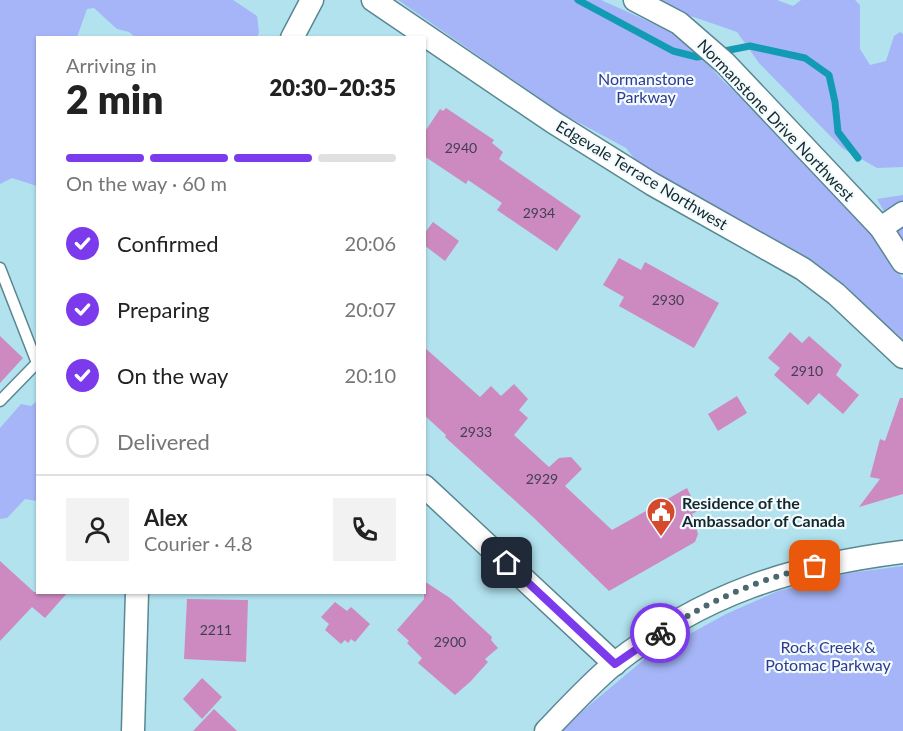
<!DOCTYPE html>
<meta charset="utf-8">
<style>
body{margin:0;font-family:Lato,sans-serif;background:#f2f2f2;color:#222;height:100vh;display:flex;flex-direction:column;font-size:22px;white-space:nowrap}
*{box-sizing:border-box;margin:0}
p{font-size:20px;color:#767676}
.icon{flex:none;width:33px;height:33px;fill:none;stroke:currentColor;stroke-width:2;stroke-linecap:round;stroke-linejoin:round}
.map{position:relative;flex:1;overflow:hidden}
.details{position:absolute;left:36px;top:36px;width:390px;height:558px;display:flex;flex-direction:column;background:#fff;border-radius:0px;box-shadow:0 2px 4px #0004}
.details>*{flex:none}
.pin{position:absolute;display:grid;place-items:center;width:51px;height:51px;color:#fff;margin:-26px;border-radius:12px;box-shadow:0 3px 9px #0006}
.courier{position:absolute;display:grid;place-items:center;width:60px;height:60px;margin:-30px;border:4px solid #7c3aed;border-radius:50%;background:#fff;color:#222;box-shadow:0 2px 8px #0007}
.head em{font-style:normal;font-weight:800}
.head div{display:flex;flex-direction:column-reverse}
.head{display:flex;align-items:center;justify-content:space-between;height:102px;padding:0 30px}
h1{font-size:39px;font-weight:800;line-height:45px}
.bar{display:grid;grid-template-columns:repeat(4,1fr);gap:9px 6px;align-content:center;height:72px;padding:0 30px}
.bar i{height:8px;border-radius:4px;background:#e0e0e0}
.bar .current{background:#7c3aed}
.bar p{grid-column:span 4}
.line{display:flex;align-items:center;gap:15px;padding:0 30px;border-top:2px solid #e0e0e0}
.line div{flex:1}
.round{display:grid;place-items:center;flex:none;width:63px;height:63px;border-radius:0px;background:#f2f2f2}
ol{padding:0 30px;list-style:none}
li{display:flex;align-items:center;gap:18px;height:66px}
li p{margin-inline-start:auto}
li .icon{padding:6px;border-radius:50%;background:#7c3aed;color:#fff;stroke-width:4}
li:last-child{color:#767676}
li i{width:33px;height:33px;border:3px solid #e0e0e0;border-radius:50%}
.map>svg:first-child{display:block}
.green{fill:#a5b5f7}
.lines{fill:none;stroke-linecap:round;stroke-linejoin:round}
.stream{stroke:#139bb3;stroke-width:7}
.building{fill:#cd8ac0}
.service-casing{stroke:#598792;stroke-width:13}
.minor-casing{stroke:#598792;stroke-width:25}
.service{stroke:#fff;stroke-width:10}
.minor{stroke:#fff;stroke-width:22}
.done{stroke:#4b6870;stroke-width:6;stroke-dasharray:0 10.8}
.route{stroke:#7c3aed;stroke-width:8}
.labels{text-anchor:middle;stroke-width:4.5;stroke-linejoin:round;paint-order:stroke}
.number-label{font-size:14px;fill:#424051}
.park-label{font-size:16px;fill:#30398d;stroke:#f2fbfe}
.street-label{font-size:16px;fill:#14272c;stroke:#f2fbfe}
.poi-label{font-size:16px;font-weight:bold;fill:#14272c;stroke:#f2fbfe;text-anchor:start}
</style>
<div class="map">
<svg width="903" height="731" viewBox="0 0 903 731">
<rect width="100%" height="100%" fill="#b1e2ee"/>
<g class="green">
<polygon points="0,0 233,0 257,16 259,32 257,38 135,37 129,32 117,29 94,8 87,9 77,37 38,38 37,186 12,178 0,184"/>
<polygon points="398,0 601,0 684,37 724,82 743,98 871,233 903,279 903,339 837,281 651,180 626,148 561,113"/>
<polygon points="661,0 777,0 793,6 801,0 855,0 860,5 860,49 870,65 886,61 894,36 900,32 903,34 903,167 877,168 842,148 759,63 737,32 688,15"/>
<polygon points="903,195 903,244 877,199"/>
<polygon points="37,401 37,501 25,499 7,518 0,519 0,428 21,404 31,406"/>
<polygon points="903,566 903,731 562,731 574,718 646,658 726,614 778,591 849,573"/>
</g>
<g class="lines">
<g class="stream">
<polyline points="578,0 673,51 697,57 708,55"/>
<polyline points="719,52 750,46 805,58 829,75 835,102 838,132 858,158"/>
</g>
</g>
<g class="building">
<polygon points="446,108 494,140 492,143 503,152 499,159 581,216 557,251 497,210 502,203 468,180 466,184 424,156 424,133 440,109 443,111"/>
<polygon points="433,222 459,241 445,261 424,245 424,234"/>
<polygon points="619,258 641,270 645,262 719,303 694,348 619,306 624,297 603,285"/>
<polygon points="790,332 802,343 809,336 842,365 836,375 859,395 843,414 819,393 808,405 774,375 780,368 768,358"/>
<polygon points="0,336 23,358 0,383"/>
<polygon points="424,347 480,397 491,386 501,396 514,384 528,399 519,410 528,418 514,435 549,467 559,458 571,457 582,469 565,486 612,530 687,488 698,511 692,514 698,534 695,542 609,591 534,518 445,437 446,435 424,415"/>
<polygon points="737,396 747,413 718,431 708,414"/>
<polygon points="900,398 903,398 903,494 859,507 880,479 870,477 880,439 885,441"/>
<polygon points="0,561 34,592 68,592 45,618 32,607 0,641"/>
<polygon points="424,581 450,598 492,637 491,640 498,648 485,659 488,662 471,681 455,695 418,663 422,658 407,643 409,641 397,630 424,599"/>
<polygon points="187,599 248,600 246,662 184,659"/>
<polygon points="335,602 347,611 351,607 370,624 355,642 351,639 348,643 345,640 341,644 325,630 329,624 321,617"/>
<polygon points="202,678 222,697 202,719 183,699"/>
<polygon points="214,709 237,731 193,731"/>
</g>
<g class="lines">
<g class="service-casing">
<polyline id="service" points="0,268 37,363 0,401"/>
</g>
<g class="minor-casing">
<g id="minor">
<polyline points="373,0 553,122 652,184 803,269 836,294 903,357"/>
<polyline points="635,0 679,23 725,63 881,228 903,262"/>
<polyline points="292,38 312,0"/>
<polyline points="881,228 903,213"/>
<polyline points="424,486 615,664"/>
<polyline points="133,731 137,592"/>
<path d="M546,731c22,-23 44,-47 68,-67 90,-71 178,-98 289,-112"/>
</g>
</g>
<use href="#service" class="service"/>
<use href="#minor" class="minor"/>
</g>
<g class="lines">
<path class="done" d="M660,633c48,-32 99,-54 155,-67"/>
<polyline class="route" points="507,563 615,664 660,633"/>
</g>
<defs>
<g id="civic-pin" transform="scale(1.5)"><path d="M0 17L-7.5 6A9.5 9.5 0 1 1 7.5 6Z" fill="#d54a2c" stroke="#f2fbfe"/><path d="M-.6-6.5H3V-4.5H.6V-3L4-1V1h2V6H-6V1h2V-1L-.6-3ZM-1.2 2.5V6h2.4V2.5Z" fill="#fff"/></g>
</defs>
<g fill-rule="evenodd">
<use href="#civic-pin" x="661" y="512"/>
</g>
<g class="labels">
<g class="number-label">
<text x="461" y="153">2940</text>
<text x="539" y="218">2934</text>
<text x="668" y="305">2930</text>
<text x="807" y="376">2910</text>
<text x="476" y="437">2933</text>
<text x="542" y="484">2929</text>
<text x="216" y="635">2211</text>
<text x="450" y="647">2900</text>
</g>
<g class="park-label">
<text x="646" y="85">Normanstone<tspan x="646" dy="18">Parkway</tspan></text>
<text x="828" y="653">Rock Creek &amp;<tspan x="828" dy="18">Potomac Parkway</tspan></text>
</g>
<g class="street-label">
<text transform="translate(776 120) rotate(46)" y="6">Normanstone Drive Northwest</text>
<text transform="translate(642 175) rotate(31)" y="6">Edgevale Terrace Northwest</text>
</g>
<g class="poi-label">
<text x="682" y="509">Residence of the<tspan x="682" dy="18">Ambassador of Canada</tspan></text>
</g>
</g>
</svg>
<div class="pin" style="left:815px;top:566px;background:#ea580c"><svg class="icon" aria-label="bag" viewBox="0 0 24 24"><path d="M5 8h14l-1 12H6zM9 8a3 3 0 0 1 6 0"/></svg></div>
<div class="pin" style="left:507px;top:563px;background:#1f2937"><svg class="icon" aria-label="home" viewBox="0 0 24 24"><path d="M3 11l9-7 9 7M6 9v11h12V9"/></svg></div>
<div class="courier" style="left:660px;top:633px"><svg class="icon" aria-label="bike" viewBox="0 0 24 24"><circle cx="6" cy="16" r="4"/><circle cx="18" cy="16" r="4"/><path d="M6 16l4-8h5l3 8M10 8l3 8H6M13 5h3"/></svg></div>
<section class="details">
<div class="head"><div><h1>2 min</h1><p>Arriving in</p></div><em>20:30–20:35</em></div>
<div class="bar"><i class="current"></i><i class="current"></i><i class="current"></i><i></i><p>On the way · 60 m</p></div>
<ol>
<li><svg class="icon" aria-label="check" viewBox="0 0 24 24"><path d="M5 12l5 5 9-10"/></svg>Confirmed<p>20:06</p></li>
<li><svg class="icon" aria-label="check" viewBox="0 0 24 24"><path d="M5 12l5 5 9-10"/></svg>Preparing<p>20:07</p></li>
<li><svg class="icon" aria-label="check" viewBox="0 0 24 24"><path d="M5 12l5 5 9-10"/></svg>On the way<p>20:10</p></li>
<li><i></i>Delivered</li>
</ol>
<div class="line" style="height:108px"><a class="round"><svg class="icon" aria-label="person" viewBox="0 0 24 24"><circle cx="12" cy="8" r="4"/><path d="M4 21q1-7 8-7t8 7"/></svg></a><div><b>Alex</b><p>Courier · 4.8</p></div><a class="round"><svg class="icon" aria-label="phone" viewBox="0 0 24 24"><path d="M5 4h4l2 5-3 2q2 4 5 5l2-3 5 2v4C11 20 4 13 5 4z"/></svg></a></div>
</section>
</div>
